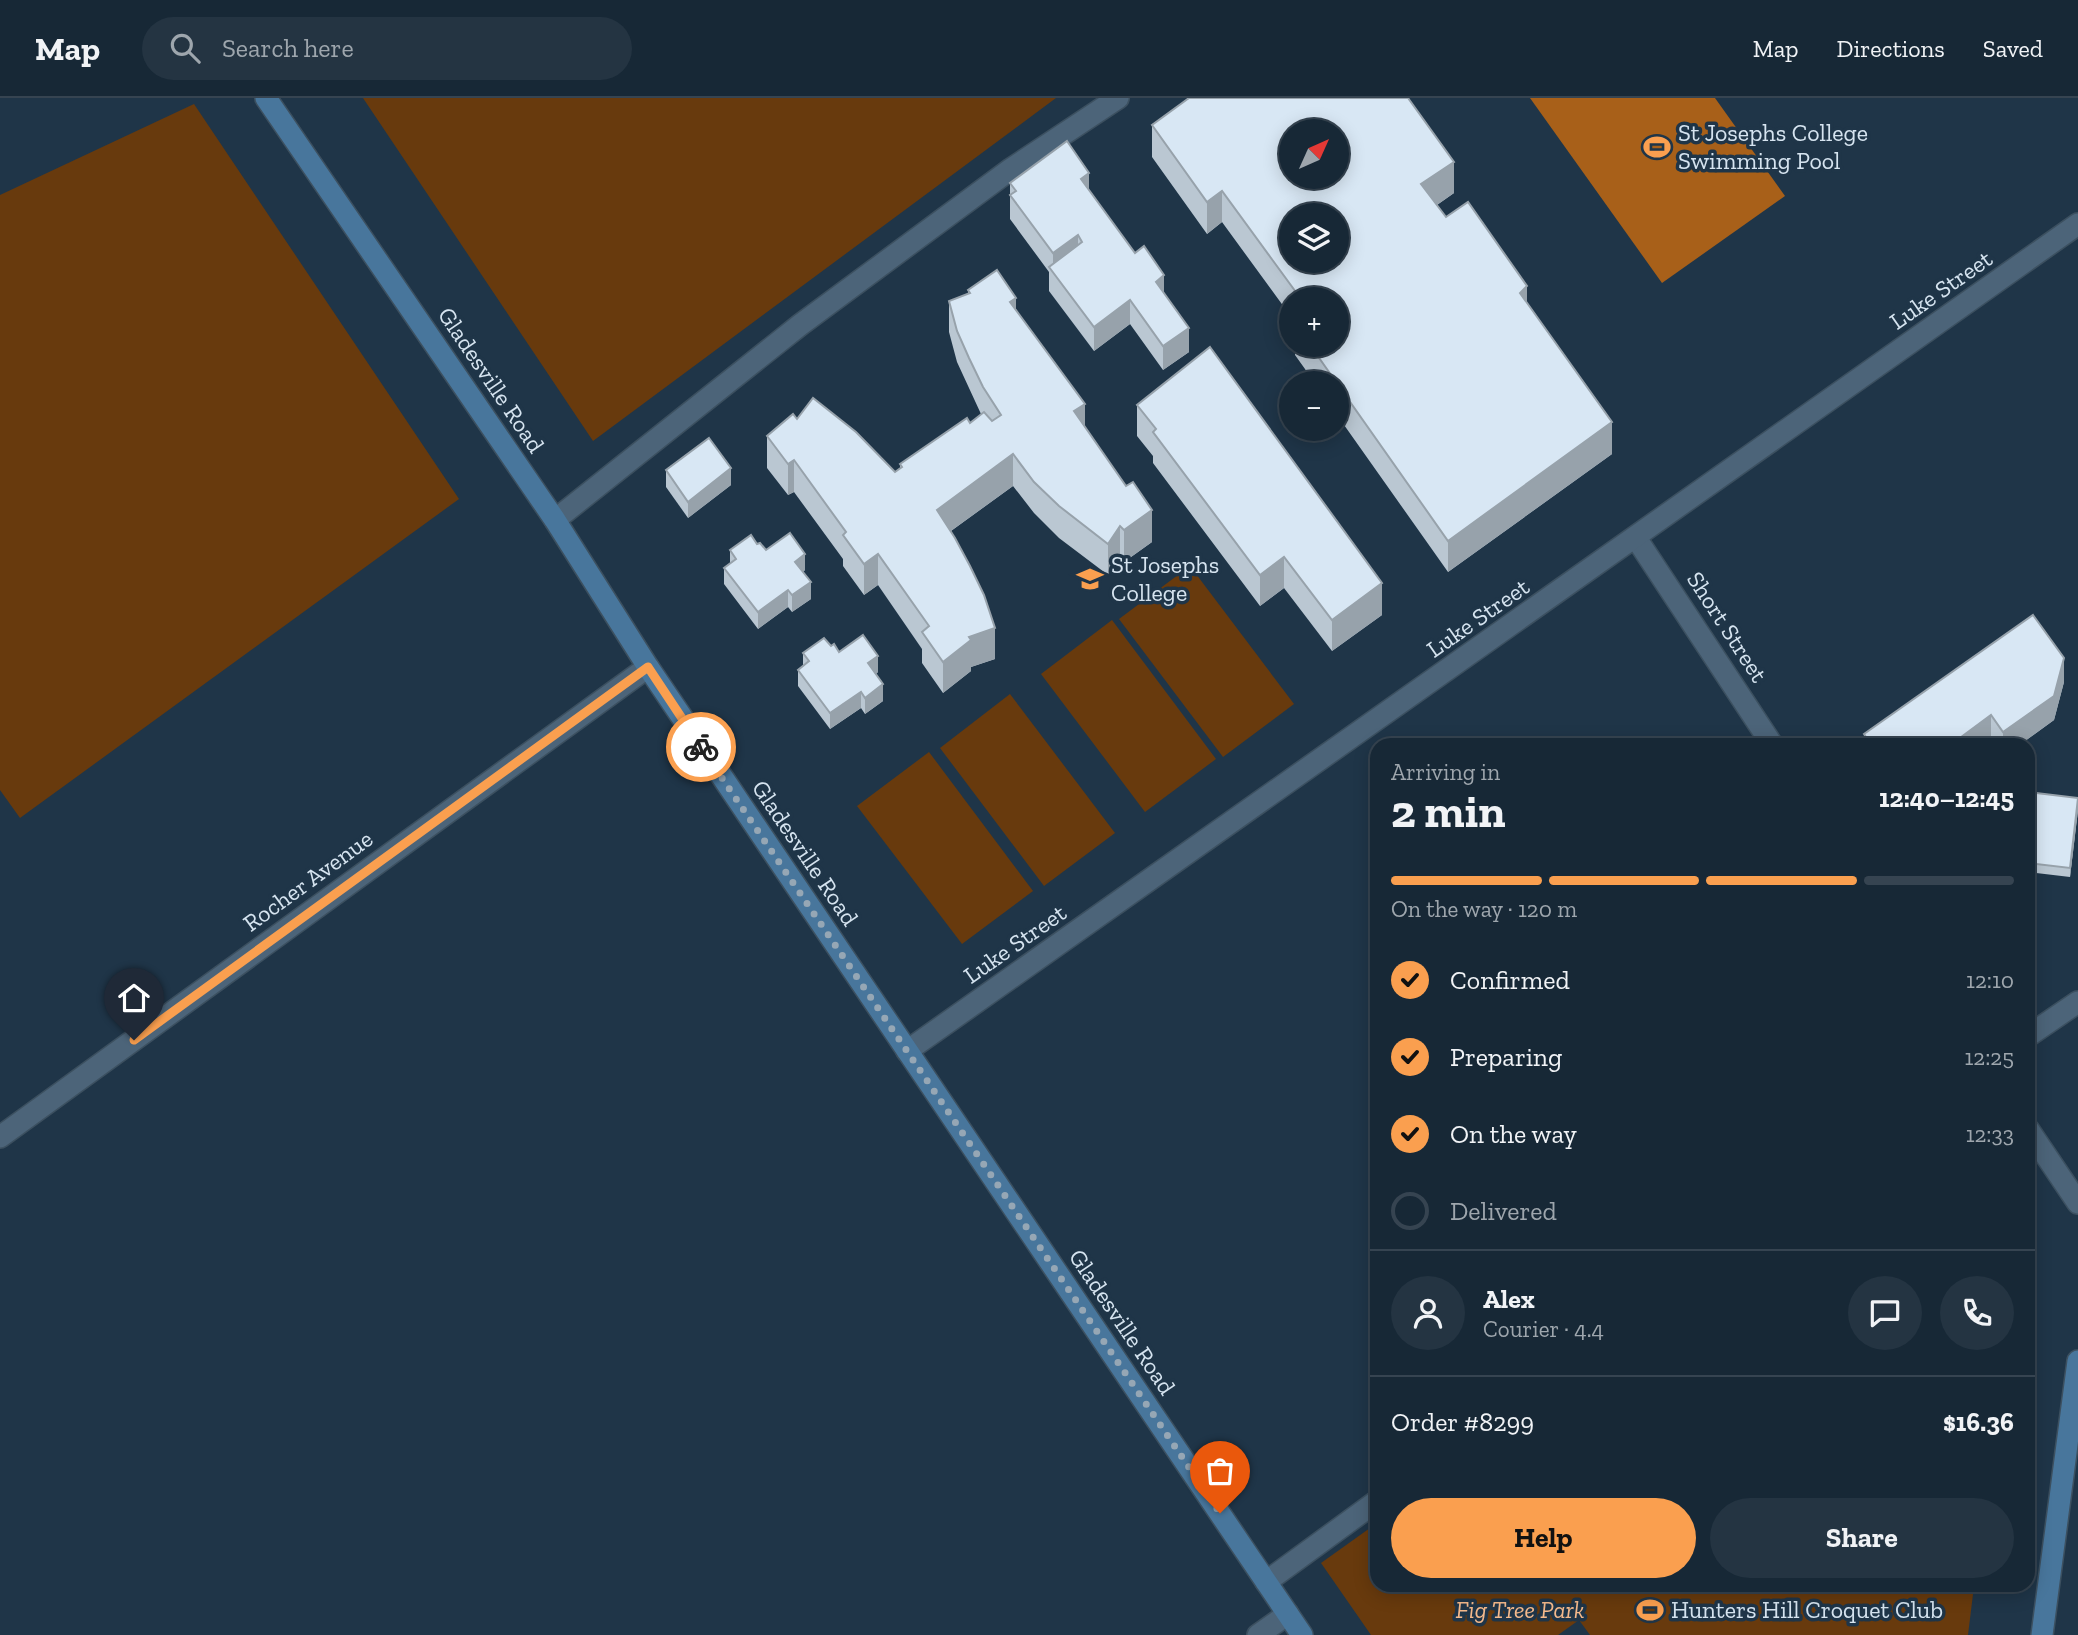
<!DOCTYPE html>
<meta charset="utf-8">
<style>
body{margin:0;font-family:"Zilla Slab",serif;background:#243442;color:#f1f3f6;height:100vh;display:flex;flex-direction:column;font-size:26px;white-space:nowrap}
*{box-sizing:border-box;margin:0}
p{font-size:23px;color:#9ea6ad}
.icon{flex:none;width:38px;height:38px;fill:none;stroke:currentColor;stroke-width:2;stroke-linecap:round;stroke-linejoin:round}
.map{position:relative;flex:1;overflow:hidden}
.side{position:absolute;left:1370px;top:640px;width:665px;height:854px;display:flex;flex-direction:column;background:#172836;border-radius:21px;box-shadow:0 4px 18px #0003,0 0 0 2px #364451}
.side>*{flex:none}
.needle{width:46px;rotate:45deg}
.fabs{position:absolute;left:1279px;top:21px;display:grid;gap:14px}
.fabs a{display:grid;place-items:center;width:70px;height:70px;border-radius:50%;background:#172836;box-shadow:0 4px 18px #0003,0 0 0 2px #364451;font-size:35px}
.pin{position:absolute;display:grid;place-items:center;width:60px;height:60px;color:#fff;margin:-72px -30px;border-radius:50% 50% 50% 0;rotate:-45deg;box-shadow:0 0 7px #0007}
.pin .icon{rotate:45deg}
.courier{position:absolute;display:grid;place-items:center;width:70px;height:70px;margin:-35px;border:5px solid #fa9f4f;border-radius:50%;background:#fff;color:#222;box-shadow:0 2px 9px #0007}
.headline em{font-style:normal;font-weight:700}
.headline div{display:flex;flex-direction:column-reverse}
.headline{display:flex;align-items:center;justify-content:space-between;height:119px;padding:0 21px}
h1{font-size:46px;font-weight:700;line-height:52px}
.bar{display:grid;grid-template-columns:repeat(4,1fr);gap:10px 7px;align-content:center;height:84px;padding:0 21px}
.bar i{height:9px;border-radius:5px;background:#364451}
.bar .current{background:#fa9f4f}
.bar p{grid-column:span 4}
.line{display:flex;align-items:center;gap:18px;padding:0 21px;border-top:2px solid #364451}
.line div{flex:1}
.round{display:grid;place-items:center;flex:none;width:74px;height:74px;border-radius:37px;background:#243442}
ol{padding:0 21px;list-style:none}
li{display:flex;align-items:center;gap:21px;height:77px}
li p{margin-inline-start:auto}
li .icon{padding:7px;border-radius:50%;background:#fa9f4f;color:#111;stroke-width:4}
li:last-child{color:#9ea6ad}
li i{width:38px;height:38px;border:4px solid #364451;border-radius:50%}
.primary-button{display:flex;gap:14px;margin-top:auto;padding:14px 21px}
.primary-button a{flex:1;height:80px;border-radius:42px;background:#fa9f4f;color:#111;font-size:28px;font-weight:700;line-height:80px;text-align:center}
.primary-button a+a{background:#243442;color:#f1f3f6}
header{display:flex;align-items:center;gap:42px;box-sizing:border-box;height:98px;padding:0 35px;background:#172836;border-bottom:2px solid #364451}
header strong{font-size:33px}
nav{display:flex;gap:38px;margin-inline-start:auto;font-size:24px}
.search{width:490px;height:63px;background:#243442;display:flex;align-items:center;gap:18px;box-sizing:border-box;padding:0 24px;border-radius:38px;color:#9ea6ad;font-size:26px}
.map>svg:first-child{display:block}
.green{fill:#683a0d}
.water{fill:#a86019}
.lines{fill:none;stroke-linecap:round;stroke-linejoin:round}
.lane-casing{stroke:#3c5060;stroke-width:24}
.street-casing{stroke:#3c5060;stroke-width:24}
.secondary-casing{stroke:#3c5060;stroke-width:24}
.lane{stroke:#4c6479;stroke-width:21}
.street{stroke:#4c6479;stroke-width:21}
.secondary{stroke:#48769c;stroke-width:21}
.wall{fill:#bac7d2}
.shaded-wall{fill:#97a2ab}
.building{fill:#d8e7f4;stroke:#97a2ab;stroke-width:2;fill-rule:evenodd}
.done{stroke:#96a7b5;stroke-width:7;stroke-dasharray:0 12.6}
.route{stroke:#fa9f4f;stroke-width:9}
.labels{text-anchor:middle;stroke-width:7;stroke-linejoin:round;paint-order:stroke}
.poi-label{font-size:24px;fill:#d6e4f0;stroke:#1f3548;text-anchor:start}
.street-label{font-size:24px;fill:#d6e4f0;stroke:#1f3548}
.park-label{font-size:24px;font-style:italic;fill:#f5ba8c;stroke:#1f3548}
</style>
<header>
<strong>Map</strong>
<div class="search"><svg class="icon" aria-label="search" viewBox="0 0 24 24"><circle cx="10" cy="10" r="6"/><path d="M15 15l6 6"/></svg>Search here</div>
<nav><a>Map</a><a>Directions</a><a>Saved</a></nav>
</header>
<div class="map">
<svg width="2078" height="1537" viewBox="0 0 2078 1537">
<rect width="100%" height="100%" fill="#1f3548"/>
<g class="green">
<polygon points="363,0 1056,0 593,343"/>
<polygon points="194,6 459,401 20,720 0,692 0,97"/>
<polygon points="1190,468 1294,606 1223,659 1119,521"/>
<polygon points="1112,522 1216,661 1145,714 1041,576"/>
<polygon points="1010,596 1115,735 1044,788 940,650"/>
<polygon points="929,654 1033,793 962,846 857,708"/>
<polygon points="1377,1425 1377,1488 1974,1488 1968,1537 1590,1537 1579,1522 1558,1537 1371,1537 1321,1465"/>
</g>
<polygon class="water" points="1530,0 1715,0 1785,98 1662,185"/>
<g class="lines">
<g class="lane-casing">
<polyline id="lane" points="555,422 800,227 1011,71 1118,0"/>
</g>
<g class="street-casing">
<g id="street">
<polyline points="1636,440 1773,648"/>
<polyline points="2028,938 2078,904"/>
<polyline points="907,953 2078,126"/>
<polyline points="2028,1031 2078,1105"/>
<polyline points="0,1039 648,569"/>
<polyline points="1266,1484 1377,1403"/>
<polyline points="1258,1537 1288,1516"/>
</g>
</g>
<g class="secondary-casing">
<g id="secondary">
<polyline points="266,0 555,422 648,569 1302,1537"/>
<polyline points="2042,1537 2078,1263"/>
</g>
</g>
<use href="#lane" class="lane"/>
<use href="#street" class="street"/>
<use href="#secondary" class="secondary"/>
</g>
<g class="wall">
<polygon points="1152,27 1454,95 1437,107 1446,119 1527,205 1612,356 1448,474 1337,317 1337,285 1315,285 1295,257 1295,247 1337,247 1337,201 1292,201 1292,220 1222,124 1207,136 1152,59"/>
<polygon points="1010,85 1089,92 1164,196 1189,254 1163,272 1130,226 1094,253 1049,193 1049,174 1010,121"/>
<polygon points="968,192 1016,211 1152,444 1124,464 1120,459 1108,477 1059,440 1034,415 1013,388 951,433 995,561 971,569 971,573 943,595 922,565 922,551 878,487 864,497 843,468 843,461 794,394 788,397 767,370 767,338 797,321 895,374 900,371 900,366 970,325 981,316 957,264 949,234 949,203 968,196"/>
<polygon points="1137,307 1382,517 1332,553 1284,490 1260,508 1153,365 1153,358 1137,338"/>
<polygon points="666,372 731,387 688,420 666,389"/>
<polygon points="757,446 766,452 805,472 803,474 811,501 792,514 788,509 758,531 724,486 724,470 730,465 730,452"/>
<polygon points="831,548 839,554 878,574 876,576 883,603 865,616 861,610 830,631 798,588 798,572 803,568 803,555"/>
<polygon points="2064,584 2054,622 2018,648 1995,648 1991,641 1982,648 1864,648 1864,636"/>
<polygon points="2028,694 2078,700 2078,712 2070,779 2028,774"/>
</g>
<g class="shaded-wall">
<polygon points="1454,64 1454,95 1421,118 1421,86"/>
<polygon points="1089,75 1089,99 1081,81"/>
<polygon points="1222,93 1222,124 1207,136 1207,104"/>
<polygon points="1078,137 1078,161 1053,174 1053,155"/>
<polygon points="1164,177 1164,202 1156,184"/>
<polygon points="1527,188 1527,219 1520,195"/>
<polygon points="1016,200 1016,231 1010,204"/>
<polygon points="1130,202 1130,226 1094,253 1094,229"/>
<polygon points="1189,230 1189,254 1163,272 1163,248"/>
<polygon points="1085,306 1085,338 1074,313"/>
<polygon points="1612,324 1612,356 1448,474 1448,443"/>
<polygon points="1013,356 1013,388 937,443 937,412"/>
<polygon points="794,362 794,394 788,397 788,366"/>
<polygon points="731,370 731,387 688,420 688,404"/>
<polygon points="1152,412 1152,444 1124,464 1124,432"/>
<polygon points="1120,428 1120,459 1108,477 1108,446"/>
<polygon points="805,456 805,472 795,480 795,464"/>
<polygon points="878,456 878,487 864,497 864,466"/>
<polygon points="1284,459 1284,490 1260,508 1260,477"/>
<polygon points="811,484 811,501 792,514 792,497"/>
<polygon points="1382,485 1382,517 1332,553 1332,522"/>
<polygon points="788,492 788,509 758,531 758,514"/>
<polygon points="995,530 995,561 971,569 971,573 943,595 943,564 969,539"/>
<polygon points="878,558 878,574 868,582 868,565"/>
<polygon points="2064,560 2064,584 2054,622 2018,648 2003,648 2003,634"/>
<polygon points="883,586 883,603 865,616 865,600"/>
<polygon points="861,594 861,610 830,631 830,615"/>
<polygon points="1991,617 1991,641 1982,648 1949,648"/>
<polygon points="2078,704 2078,712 2070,779 2070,770"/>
</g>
<g class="building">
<path d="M1189,0h219l46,64 -33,22 25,33 22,-15 59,84 -7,7 92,129 -164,119 -138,-196h27v-46h-36l-79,-108 -15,11 -55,-77zM1292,33h45v46h-45zM1292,117h45v46h-45z"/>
<polygon points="1067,43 1089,75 1081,81 1135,155 1144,148 1164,177 1156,184 1189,230 1163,248 1130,202 1094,229 1049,169 1082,144 1078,137 1053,155 1010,97 1016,93 1010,85"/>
<polygon points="997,172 1016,200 1010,204 1085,306 1074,313 1126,388 1133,384 1152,412 1124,432 1120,428 1108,446 1059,408 1034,384 1013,356 937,412 955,440 970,468 984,497 995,530 969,539 971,542 943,564 922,534 929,528 878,456 864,466 843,437 846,434 794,362 788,366 767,338 793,316 797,321 813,300 856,334 895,374 902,369 900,366 967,320 970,325 984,314 992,323 1001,317 983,289 969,260 957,233 949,203 970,195 968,192"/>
<polygon points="1210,249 1382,485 1332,522 1284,459 1260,477 1153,334 1156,331 1137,307"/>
<polygon points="709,340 731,370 688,404 666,372"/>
<polygon points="790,435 805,456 795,464 811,484 792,497 788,492 758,514 724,470 736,461 730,452 751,437 757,446 760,445 766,452"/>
<polygon points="2033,517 2064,560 2054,598 2003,634 1991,617 1949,648 1872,648 1864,636"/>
<polygon points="863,537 878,558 868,565 883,586 865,600 861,594 830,615 798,572 809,563 803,555 824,540 831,548 834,546 839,554"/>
<polygon points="2028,694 2078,700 2070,770 2028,765"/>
</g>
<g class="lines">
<polyline class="done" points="701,649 1220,1415"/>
<polyline class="route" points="134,942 648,569 701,649"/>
</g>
<defs>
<g id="stadium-bare" transform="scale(2.1)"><path d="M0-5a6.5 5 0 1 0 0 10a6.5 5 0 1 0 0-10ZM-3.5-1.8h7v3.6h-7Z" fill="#fa9f4f" stroke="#1f3548" stroke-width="2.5" paint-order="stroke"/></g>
<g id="school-bare" transform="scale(2.1)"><path d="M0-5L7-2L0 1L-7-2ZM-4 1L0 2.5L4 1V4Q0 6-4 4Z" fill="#fa9f4f" stroke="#1f3548" stroke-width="2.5" paint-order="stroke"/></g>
</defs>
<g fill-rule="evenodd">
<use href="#stadium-bare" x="1657" y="49"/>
<use href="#school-bare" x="1090" y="481"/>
<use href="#stadium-bare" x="1650" y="1512"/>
</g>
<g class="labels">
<g class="poi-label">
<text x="1678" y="43">St Josephs College<tspan x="1678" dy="28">Swimming Pool</tspan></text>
<text x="1111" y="475">St Josephs<tspan x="1111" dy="28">College</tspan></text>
<text x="1671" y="1520">Hunters Hill Croquet Club</text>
</g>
<g class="street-label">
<text transform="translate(1941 192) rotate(-35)" y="8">Luke Street</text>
<text transform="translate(491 282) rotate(56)" y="8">Gladesville Road</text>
<text transform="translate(1478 520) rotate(-35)" y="8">Luke Street</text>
<text transform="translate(1727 529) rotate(57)" y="8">Short Street</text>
<text transform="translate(805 755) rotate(56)" y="8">Gladesville Road</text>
<text transform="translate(308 783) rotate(-36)" y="8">Rocher Avenue</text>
<text transform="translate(1015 846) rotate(-35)" y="8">Luke Street</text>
<text transform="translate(1122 1224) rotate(56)" y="8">Gladesville Road</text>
</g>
<g class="park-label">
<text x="1520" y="1520">Fig Tree Park</text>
</g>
</g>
</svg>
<div class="fabs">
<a><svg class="needle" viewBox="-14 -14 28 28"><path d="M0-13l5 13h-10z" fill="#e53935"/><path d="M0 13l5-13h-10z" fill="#9ea6ad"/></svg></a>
<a><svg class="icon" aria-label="layers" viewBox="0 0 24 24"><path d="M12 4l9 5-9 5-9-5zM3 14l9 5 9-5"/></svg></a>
<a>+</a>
<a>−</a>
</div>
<div class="pin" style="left:1220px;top:1415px;background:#ea580c"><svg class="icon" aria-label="bag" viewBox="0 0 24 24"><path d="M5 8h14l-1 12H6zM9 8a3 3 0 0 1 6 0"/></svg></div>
<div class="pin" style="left:134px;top:942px;background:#1f2937"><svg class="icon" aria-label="home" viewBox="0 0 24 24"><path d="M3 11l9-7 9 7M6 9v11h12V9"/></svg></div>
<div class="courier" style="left:701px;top:649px"><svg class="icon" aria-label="bike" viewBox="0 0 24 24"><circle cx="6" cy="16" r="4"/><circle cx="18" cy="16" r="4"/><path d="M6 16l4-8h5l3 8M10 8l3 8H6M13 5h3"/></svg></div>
<section class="side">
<div class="headline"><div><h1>2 min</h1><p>Arriving in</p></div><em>12:40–12:45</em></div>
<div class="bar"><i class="current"></i><i class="current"></i><i class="current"></i><i></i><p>On the way · 120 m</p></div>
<ol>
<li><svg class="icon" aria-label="check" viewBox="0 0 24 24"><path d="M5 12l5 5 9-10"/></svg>Confirmed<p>12:10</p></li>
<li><svg class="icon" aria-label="check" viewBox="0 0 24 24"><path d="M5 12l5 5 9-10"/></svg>Preparing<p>12:25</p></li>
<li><svg class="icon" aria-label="check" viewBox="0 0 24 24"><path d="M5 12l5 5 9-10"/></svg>On the way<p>12:33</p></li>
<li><i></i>Delivered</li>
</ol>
<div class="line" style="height:126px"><a class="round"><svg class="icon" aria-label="person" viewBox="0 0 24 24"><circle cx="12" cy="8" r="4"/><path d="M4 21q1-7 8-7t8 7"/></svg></a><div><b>Alex</b><p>Courier · 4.4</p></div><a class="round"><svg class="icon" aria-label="chat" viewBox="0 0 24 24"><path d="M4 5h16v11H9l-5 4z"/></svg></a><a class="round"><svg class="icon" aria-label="phone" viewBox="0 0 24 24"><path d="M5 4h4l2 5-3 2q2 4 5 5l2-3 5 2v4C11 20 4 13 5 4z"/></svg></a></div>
<div class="line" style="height:91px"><div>Order #8299</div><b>$16.36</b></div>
<div class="primary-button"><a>Help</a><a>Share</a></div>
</section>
</div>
